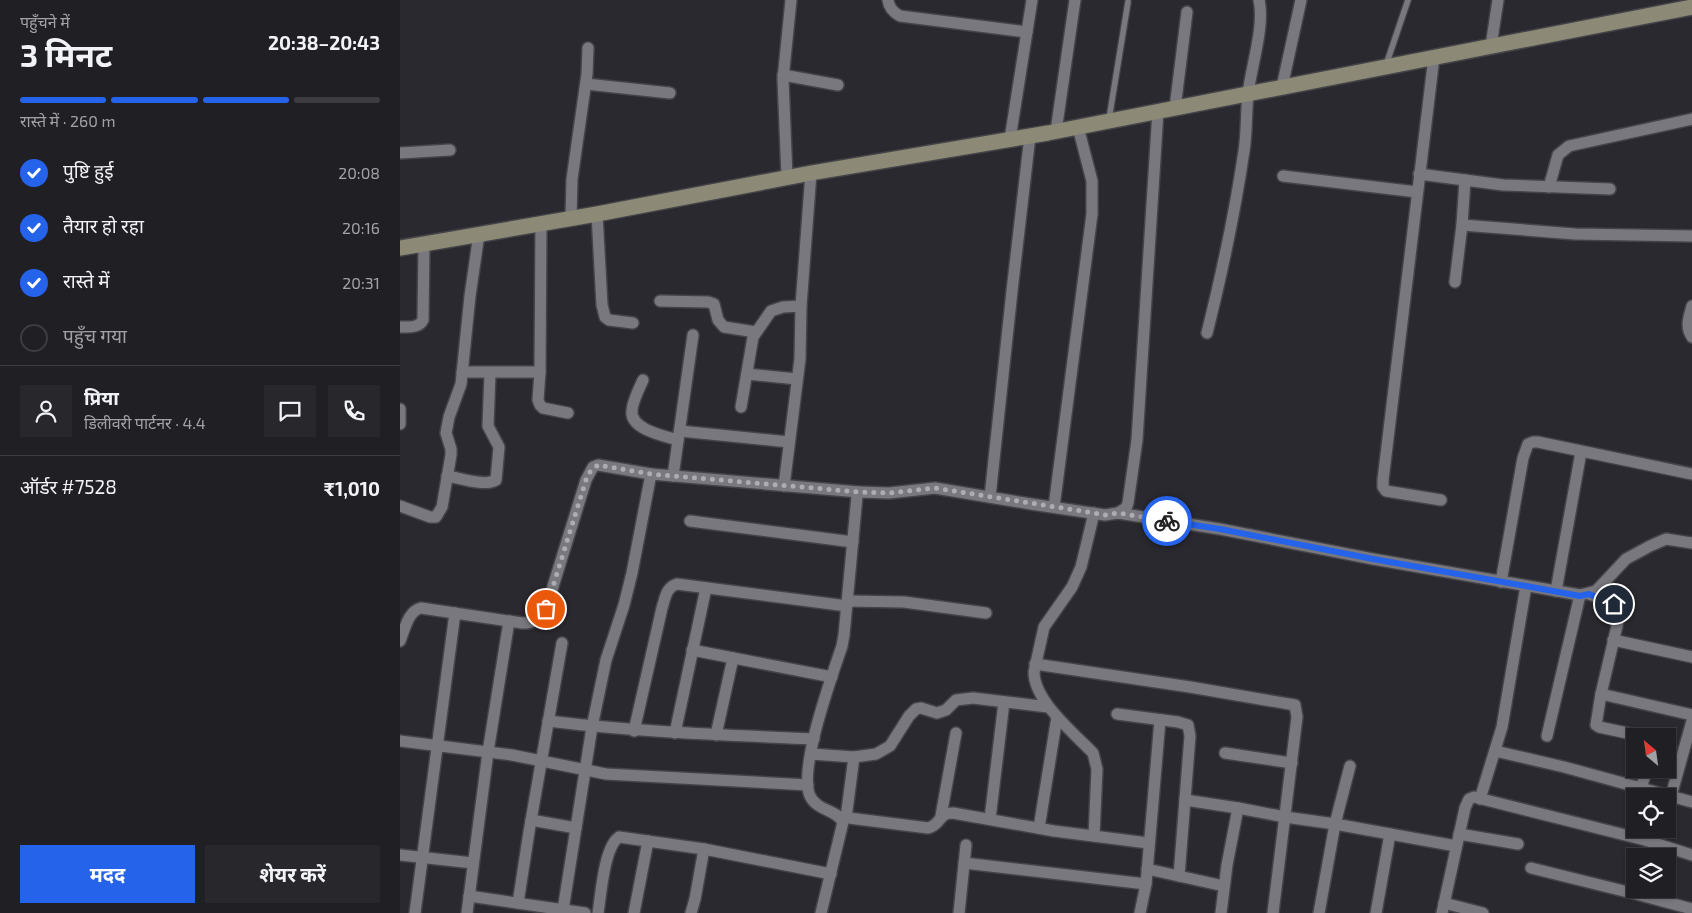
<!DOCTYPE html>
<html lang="hi">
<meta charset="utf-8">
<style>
body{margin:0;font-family:"Exo 2","Noto Sans Devanagari",sans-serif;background:#28272b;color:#f1f3f6;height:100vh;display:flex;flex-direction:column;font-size:19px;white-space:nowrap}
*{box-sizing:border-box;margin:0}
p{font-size:16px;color:#a2a2a6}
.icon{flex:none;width:28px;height:28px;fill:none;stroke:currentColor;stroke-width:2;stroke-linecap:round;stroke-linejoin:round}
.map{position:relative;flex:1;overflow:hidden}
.details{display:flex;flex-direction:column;background:#201f23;width:400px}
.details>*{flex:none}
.needle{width:32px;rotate:331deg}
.controls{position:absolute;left:1226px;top:728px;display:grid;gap:10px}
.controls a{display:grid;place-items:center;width:50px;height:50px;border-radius:0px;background:#201f23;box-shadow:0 1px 4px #0004,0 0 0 1px #3d3d41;font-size:25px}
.pin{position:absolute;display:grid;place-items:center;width:42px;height:42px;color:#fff;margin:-21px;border:2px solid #fff;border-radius:50%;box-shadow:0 1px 5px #0007}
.courier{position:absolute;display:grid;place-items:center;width:50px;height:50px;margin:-25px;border:4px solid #2563eb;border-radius:50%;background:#fff;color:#222;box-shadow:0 1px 6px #0007}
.headline em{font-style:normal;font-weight:700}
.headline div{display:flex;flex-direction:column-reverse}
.headline{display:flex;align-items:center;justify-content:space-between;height:85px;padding:0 20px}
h1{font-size:32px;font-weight:700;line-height:38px}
.bar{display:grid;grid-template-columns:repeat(4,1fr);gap:8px 5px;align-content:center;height:60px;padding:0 20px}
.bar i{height:6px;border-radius:4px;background:#3d3d41}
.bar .on{background:#2563eb}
.bar p{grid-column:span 4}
.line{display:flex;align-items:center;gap:12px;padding:0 20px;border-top:1px solid #3d3d41}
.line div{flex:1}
.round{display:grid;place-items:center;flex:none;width:52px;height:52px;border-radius:0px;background:#28272b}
ol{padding:0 20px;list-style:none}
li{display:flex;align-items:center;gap:15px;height:55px}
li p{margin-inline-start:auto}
li .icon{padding:5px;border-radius:50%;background:#2563eb;color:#fff;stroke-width:4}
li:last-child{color:#a2a2a6}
li i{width:28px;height:28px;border:2px solid #3d3d41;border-radius:50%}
.primary-button{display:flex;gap:10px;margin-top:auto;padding:10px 20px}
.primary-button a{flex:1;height:58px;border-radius:0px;background:#2563eb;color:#fff;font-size:20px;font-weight:700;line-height:58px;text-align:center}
.primary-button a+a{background:#28272b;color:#f1f3f6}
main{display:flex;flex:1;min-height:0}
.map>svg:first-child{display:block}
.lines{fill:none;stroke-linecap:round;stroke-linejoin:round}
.lane-casing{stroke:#444448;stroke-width:8}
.street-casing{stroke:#444448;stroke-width:14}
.secondary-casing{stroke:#444448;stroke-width:18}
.lane{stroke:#79787f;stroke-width:5.5}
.street{stroke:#79787f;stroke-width:11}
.secondary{stroke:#8c8a76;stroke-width:15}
.done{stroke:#adacb1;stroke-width:5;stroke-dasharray:0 9}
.route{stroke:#2563eb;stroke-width:6}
</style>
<main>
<section class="details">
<div class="headline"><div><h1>3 मिनट</h1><p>पहुँचने में</p></div><em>20:38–20:43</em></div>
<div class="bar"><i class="on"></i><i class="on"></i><i class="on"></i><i></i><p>रास्ते में · 260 m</p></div>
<ol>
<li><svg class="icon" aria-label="check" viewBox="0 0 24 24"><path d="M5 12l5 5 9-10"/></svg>पुष्टि हुई<p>20:08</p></li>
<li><svg class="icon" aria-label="check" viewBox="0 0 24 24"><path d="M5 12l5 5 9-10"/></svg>तैयार हो रहा<p>20:16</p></li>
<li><svg class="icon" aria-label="check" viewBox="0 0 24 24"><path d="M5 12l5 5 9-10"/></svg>रास्ते में<p>20:31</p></li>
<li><i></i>पहुँच गया</li>
</ol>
<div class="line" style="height:90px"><a class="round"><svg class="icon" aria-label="person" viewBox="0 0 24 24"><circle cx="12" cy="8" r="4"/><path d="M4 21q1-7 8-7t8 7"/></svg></a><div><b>प्रिया</b><p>डिलीवरी पार्टनर · 4.4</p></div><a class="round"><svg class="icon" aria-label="chat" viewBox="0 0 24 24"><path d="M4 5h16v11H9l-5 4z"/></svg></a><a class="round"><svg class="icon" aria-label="phone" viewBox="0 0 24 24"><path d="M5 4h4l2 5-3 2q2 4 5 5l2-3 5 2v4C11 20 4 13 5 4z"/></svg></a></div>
<div class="line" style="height:65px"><div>ऑर्डर #7528</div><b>₹1,010</b></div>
<div class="primary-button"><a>मदद</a><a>शेयर करें</a></div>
</section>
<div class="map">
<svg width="1292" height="913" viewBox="0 0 1292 913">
<rect width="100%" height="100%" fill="#2a292f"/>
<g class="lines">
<g class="lane-casing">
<g id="lane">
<polyline points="986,65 1008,0"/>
<polyline points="709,119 728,2"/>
</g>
</g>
<g class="street-casing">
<g id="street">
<path d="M488,0c1,8 5,12 12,16l127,16"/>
<polyline points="1091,46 1098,0"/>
<polyline points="1034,57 983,480 983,487 986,491 1041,500"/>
<polyline points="383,75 438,85"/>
<polyline points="186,84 270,93"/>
<polyline points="882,87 901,0"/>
<polyline points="775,108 787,12"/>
<polyline points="656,131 675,0"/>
<polyline points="610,139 632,0"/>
<polyline points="0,153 50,150"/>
<polyline points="1019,174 1103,185 1210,189"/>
<polyline points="883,176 1017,192"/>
<polyline points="387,177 383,79 391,0"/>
<polyline points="1149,187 1158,155 1169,146 1292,119"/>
<polyline points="197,214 202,305 205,317 209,320 233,323"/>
<polyline points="171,218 172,179 187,74 188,48"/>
<polyline points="141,223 140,372 138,400 140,405 143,408 168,413"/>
<polyline points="1062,225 1175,234 1292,236"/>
<polyline points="1055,282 1062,225 1065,180"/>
<polyline points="260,301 308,302 314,304 318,320 324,327 356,332"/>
<path d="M1292,306c-3,11 -7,21 0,31"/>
<path d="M0,327c9,0 19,1 23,-7l1,-76"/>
<path d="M807,333c15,-60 28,-121 37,-182 3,-19 2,-38 4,-57 3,-27 17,-68 11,-94"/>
<polyline points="62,372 140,372"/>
<polyline points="347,374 397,379"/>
<path d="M243,380c-4,9 -10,20 -11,30 -3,19 32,26 46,30"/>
<polyline points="341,407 353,337 371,311 383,307 401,306"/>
<polyline points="0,409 0,424"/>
<polyline points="280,431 389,442"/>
<path d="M47,476c13,2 38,11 49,4l3,-33 -11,-21 2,-53"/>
<polyline points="273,476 293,335"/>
<polyline points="384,486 400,359 401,306 411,173"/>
<polyline points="590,497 612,291 630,136"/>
<polyline points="0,506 30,517 36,517 42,507 51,455 51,449 46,433 49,417 61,384 70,296 79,234"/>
<polyline points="654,507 692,214 692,181 678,127"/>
<path d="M694,513l-13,54 -9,20 -28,40 -10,45c0,29 40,61 59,81l4,16 -3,67"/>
<polyline points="718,513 820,529 973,559 1180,595 1196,591 1226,559 1250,546 1266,539 1292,543"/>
<polyline points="290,521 453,542"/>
<polyline points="1101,582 1123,458 1128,444 1133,442 1138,442 1292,474"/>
<polyline points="1156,591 1181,452"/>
<path d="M1189,594c11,4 27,8 31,19l-19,81 -5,31 3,2 42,9"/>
<polyline points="448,601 504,602 586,613"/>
<polyline points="1213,640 1292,657"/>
<path d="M0,641c5,-12 8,-30 21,-33l101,15c11,1 18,-5 24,-14l40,-129 7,-13 5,-2 53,9 208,18"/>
<polyline points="292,650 432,677"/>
<polyline points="635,664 790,687 895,705 897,717 873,913"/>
<polyline points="1201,694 1292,715"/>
<polyline points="717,714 778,722 788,725 790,736 779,876"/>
<path d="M148,721c89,11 177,14 266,18"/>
<path d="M234,731l28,-123c3,-9 4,-21 15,-24l170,22"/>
<polyline points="275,733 306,588"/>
<polyline points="316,735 333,658"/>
<polyline points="1147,736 1180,595"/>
<polyline points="0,741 112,755 206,774 408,785"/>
<polyline points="1095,751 1164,767 1292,802"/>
<polyline points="825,753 892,763"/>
<polyline points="411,754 454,757 476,754 490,746 509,716 516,709 521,708 537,713 546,710 556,700 573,698 648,707"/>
<polyline points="1241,788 1247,769"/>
<polyline points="1271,796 1292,721"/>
<polyline points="1080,799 1102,727 1126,586"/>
<polyline points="785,800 838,808 885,817 935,824 1056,846"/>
<polyline points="541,816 556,733"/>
<path d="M441,817l87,11c13,-3 10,-15 25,-15l101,18 94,12"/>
<polyline points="446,818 454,757"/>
<polyline points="590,819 604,702"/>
<polyline points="131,820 176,828"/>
<polyline points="639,828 657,717"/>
<polyline points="1059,834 1118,844"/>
<polyline points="0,855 73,863"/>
<polyline points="564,863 746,884"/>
<polyline points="1131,868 1236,894 1292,909"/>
<polyline points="747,869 824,886"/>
<polyline points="69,896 185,913"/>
<polyline points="118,903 129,832 162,643"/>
<polyline points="1044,903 1083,913"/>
<polyline points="163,910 192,727 206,660 224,605 232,573 251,474"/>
<polyline points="15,913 55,613"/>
<polyline points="67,913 88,752 109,621"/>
<path d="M198,913c3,-18 6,-66 21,-76l85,12 127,25"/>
<polyline points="234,913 248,841"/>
<polyline points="291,913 295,899 304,849"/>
<path d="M421,913l22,-91c-7,-13 -26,-11 -33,-26 -12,-27 22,-120 32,-150l2,-11 13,-139 2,-4 30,1 46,-5 96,16 74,11 13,-2 8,-5 2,-5 9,-63 21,-329"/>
<polyline points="559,913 566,845"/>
<polyline points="740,913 746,884 760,720"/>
<polyline points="821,913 827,865 838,808"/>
<polyline points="919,913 935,824 950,766"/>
<polyline points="976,913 990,834"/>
<polyline points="1042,913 1065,808 1069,799 1074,797 1245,840 1292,855"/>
</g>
</g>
<g class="secondary-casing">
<polyline id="secondary" points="0,248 197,214 411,173 648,133 1292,7"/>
</g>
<use href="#lane" class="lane"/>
<use href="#street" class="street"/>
<use href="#secondary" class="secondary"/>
</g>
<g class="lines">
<polyline class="done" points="146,609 186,480 190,472 198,465 251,474 459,492 489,493 535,488 694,513 705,515 718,513 767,521"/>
<polyline class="route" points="767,521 820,529 973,559 1126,586 1180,596 1189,594 1214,604"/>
</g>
</svg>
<div class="controls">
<a><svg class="needle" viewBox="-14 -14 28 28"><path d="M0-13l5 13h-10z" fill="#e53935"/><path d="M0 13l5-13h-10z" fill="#a2a2a6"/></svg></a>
<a><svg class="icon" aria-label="locate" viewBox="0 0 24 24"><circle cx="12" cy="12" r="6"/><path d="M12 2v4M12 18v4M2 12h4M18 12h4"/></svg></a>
<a><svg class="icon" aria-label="layers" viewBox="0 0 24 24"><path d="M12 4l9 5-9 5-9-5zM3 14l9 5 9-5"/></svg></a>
</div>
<div class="pin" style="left:146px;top:609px;background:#ea580c"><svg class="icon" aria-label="bag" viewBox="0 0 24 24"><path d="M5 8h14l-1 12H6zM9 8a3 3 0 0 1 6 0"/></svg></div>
<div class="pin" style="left:1214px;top:604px;background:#1f2937"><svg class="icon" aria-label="home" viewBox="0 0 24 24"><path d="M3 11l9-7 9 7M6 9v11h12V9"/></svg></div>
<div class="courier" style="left:767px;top:521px"><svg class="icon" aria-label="bike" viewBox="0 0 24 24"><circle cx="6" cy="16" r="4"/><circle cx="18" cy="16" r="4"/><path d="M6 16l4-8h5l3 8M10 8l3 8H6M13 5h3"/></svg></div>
</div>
</main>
